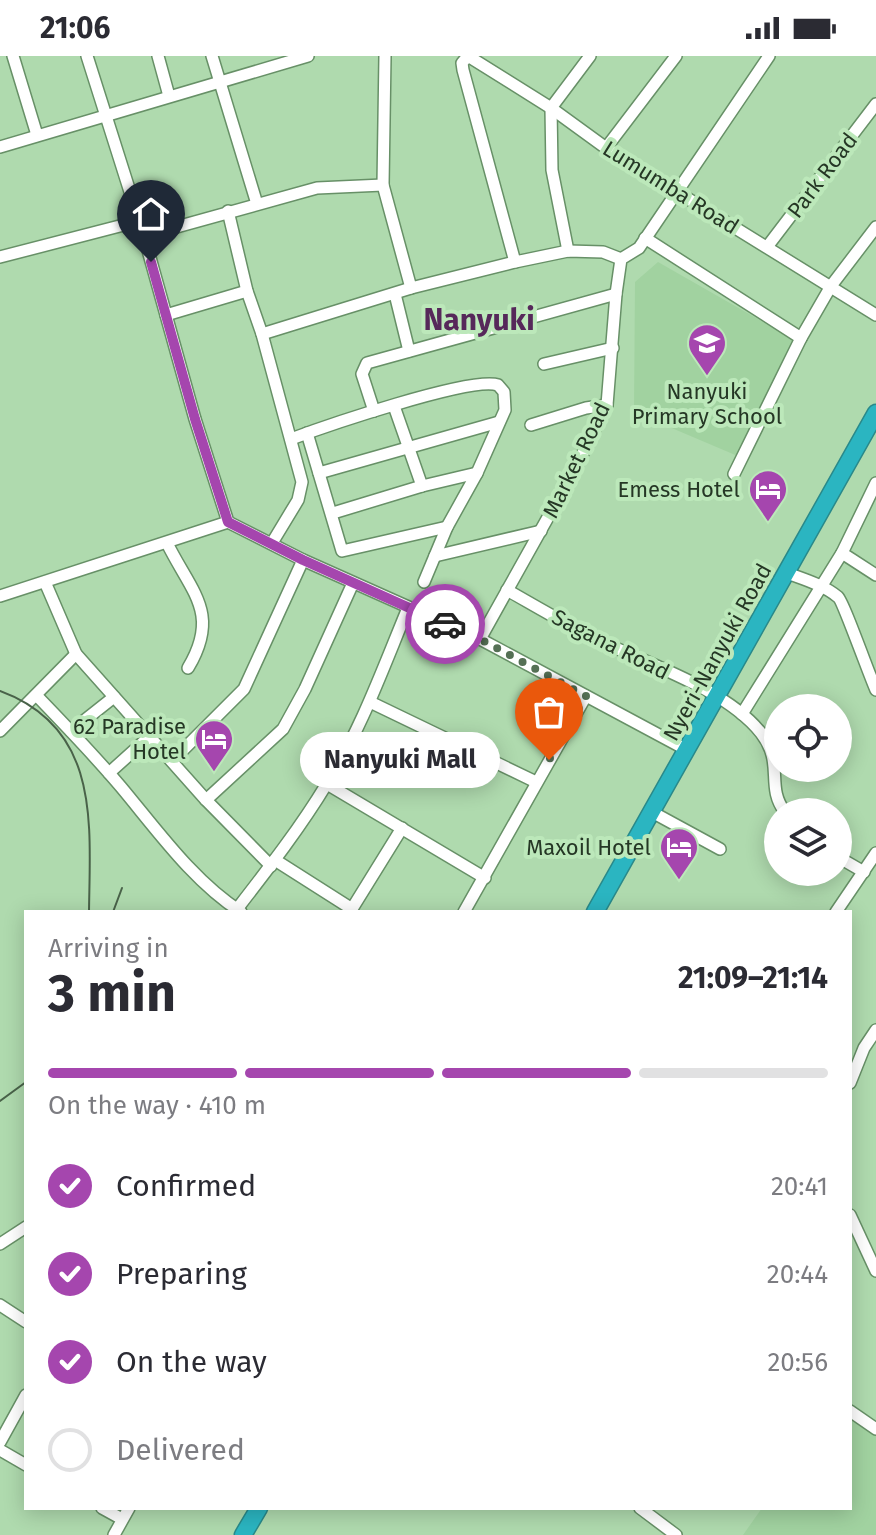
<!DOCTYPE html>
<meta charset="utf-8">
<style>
body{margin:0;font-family:"Fira Sans",sans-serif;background:#f2f2f3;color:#2b2b33;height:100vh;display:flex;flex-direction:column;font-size:30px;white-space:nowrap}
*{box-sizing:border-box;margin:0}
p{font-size:26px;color:#7c7c81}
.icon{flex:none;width:44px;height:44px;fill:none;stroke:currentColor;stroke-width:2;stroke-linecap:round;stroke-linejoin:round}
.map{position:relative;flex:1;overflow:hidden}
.drawer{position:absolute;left:24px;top:854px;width:828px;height:600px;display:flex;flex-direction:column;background:#fff;border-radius:0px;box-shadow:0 4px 20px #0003}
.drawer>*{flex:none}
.fabs{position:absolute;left:764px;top:638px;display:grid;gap:16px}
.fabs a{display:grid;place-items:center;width:88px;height:88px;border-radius:50%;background:#fff;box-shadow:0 4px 20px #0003;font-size:40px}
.pin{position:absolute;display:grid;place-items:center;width:68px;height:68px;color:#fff;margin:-82px -34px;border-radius:50% 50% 50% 0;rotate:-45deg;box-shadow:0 0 8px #0007}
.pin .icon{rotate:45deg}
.courier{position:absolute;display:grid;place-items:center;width:80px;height:80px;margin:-40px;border:6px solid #a546ae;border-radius:50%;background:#fff;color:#222;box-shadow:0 2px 10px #0007}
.bubble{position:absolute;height:56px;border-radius:28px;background:#fff;box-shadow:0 4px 20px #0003;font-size:26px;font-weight:700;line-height:56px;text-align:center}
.headline em{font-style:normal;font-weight:700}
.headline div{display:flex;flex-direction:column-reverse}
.headline{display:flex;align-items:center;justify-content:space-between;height:136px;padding:0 24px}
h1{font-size:52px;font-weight:700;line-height:60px}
.bar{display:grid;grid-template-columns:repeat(4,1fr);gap:12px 8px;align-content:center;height:96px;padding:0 24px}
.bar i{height:10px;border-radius:6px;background:#e1e1e2}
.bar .active{background:#a546ae}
.bar p{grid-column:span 4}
ol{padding:0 24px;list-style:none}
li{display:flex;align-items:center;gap:24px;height:88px}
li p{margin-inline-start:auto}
li .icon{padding:8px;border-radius:50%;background:#a546ae;color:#fff;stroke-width:4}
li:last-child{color:#7c7c81}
li i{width:44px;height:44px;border:4px solid #e1e1e2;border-radius:50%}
.status{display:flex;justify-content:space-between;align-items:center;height:56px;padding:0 40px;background:#fff;direction:ltr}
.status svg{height:22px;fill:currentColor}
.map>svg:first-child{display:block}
.built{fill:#a1d2a0}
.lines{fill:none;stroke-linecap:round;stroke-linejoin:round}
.minor-casing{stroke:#679067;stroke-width:14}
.highway-casing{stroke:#29898a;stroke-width:19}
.minor{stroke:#fff;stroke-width:11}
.highway{stroke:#2bb5c1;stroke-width:16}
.rail{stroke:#496249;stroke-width:2}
.done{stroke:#557055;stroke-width:8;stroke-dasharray:0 14.4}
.route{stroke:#a546ae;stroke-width:10}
.labels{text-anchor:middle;stroke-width:8;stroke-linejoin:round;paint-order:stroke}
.street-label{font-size:22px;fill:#253725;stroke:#bce8ba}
.poi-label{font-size:22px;fill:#253725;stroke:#bce8ba;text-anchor:end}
.district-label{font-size:30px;font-weight:bold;fill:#56285a;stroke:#bce8ba}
</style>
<div class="status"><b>21:06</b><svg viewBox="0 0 49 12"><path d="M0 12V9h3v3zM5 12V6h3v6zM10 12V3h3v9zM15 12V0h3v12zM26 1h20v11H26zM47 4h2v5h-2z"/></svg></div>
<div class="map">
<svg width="876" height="1479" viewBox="0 0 876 1479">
<rect width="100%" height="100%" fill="#afdaae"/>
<g class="built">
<polygon points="658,206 798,286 740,401 634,356 635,226"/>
<polygon points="850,1361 876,1379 876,1479 743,1479 762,1452 850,1452"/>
</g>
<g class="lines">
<g class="minor-casing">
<g id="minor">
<polyline points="13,0 37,79"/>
<polyline points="87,0 144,180 195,363 228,466 303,504 480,583 687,694"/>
<polyline points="158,0 169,40"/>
<polyline points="212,0 257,148"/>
<polyline points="385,0 383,129 411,232"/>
<polyline points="468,0 551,52 606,92 876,259"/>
<polyline points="468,0 462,7 463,14 515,206"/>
<polyline points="0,91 308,0"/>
<polyline points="606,92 676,0"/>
<polyline points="228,155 247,235 262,278 302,426 298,444 272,487"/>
<polyline points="144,180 317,132 383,129"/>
<polyline points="645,182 801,282"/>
<polyline points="767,191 876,48"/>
<polyline points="568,195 552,114 551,52 590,0"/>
<polyline points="0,201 139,165"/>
<polyline points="395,238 409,295"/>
<polyline points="166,259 247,235"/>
<polyline points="262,278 411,232 515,206 568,195 603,196 621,203"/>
<polyline points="544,308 613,292"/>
<polyline points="394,350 422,430"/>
<polyline points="374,355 362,318 367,307 616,238"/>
<polyline points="531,369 586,352 607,349"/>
<polyline points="307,377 342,495 447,471"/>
<path d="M291,383c32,-12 180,-63 207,-54l6,7 1,18 -28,63 -30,54 -23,55"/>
<polyline points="319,417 499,366"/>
<polyline points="734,418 801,282 831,230 876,171"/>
<polyline points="333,457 422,430 477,417"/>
<path d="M167,487c24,49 54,70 21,125"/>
<polyline points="842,497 876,519"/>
<polyline points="435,500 541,475"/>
<path d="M787,517c16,6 37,12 51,24 5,4 32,80 38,93"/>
<polyline points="45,526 76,598 206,744 271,810"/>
<path d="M507,534c30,17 60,35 91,50 50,24 128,49 163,93 24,31 4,53 24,79"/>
<polyline points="0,540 228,466"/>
<polyline points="480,583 575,413 607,349 616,238 621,203 639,192 769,0"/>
<path d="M37,640c29,30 57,59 84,91 36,43 72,94 120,125"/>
<polyline points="370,646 536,726"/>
<polyline points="742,658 842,497 876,427"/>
<polyline points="0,675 76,598"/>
<polyline points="71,675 114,641"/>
<polyline points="172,705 244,633 303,504"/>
<polyline points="109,717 150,680"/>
<polyline points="327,728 485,822"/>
<polyline points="206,744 283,673 305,633 353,527"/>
<polyline points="652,756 720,793"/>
<polyline points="838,801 864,816"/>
<polyline points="275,804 352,853"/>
<path d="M237,853c31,-40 63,-81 89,-124 35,-55 57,-117 82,-177"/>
<polyline points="350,856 402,772"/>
<polyline points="464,856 586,640"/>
<polyline points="836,856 876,797"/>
<polyline points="850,1027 864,992 876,974"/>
<polyline points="850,1159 876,1215"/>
<polyline points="0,1188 26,1171"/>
<polyline points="0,1249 26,1266"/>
<polyline points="850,1355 876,1373"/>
<polyline points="0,1386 26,1339"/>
<polyline points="0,1394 26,1409"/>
<polyline points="102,1452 122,1463"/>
<polyline points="640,1452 676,1479"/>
<polyline points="114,1479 129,1452"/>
</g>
</g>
<g class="highway-casing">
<g id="highway">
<polyline points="595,856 876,357"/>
<polyline points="243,1479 259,1452"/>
</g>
</g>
<use href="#minor" class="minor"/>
<use href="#highway" class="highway"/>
<g class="rail">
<path d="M0,635c101,37 90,133 89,221"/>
<polyline points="113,856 122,832"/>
<polyline points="0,1045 26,1026"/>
</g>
</g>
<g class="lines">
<polyline class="done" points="445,568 480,583 586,640 549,704"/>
<polyline class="route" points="151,206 195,363 228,466 303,504 445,568"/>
</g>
<defs>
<g id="school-pin" transform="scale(2)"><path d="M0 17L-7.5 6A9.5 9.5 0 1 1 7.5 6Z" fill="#a546ae" stroke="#bce8ba"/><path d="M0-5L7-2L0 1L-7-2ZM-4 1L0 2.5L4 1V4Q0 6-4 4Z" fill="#fff"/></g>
<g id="hotel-pin" transform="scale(2)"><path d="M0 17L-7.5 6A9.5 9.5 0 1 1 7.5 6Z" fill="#a546ae" stroke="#bce8ba"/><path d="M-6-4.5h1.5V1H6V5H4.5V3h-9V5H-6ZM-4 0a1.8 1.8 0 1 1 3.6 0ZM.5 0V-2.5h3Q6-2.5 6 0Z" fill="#fff"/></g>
</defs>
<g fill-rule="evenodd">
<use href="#school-pin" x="707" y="287"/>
<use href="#hotel-pin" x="768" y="433"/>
<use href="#hotel-pin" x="214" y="683"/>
<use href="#hotel-pin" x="679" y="791"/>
</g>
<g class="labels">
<g class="street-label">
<text transform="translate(822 119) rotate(-53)" y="8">Park Road</text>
<text transform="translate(671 131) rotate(32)" y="8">Lumumba Road</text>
<text transform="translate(576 404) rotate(-64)" y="8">Market Road</text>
<text transform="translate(611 588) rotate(27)" y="8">Sagana Road</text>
<text transform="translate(717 596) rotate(-61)" y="8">Nyeri-Nanyuki Road</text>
</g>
<g class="poi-label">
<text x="707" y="343" text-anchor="middle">Nanyuki<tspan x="707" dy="25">Primary School</tspan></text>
<text x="740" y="441">Emess Hotel</text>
<text x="186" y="678">62 Paradise<tspan x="186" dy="25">Hotel</tspan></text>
<text x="651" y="799">Maxoil Hotel</text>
</g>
<g class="district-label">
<text x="479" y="274">Nanyuki</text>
</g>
</g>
</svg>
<div class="fabs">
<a><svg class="icon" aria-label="locate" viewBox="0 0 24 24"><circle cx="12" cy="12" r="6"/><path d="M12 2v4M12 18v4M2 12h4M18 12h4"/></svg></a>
<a><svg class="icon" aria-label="layers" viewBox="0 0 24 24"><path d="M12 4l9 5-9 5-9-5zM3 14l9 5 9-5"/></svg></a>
</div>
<div class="pin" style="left:549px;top:704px;background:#ea580c"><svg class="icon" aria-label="bag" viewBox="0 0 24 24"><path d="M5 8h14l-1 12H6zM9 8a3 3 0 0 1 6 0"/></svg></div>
<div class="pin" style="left:151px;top:206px;background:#1f2937"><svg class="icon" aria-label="home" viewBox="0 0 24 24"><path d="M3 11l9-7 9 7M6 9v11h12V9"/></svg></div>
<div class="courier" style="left:445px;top:568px"><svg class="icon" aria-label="car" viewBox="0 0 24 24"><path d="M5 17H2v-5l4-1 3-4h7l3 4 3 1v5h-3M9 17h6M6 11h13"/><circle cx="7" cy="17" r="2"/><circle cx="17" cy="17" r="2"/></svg></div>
<div class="bubble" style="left:300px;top:676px;width:200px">Nanyuki Mall</div>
<section class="drawer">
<div class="headline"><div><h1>3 min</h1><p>Arriving in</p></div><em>21:09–21:14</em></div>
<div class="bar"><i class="active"></i><i class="active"></i><i class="active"></i><i></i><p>On the way · 410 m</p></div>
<ol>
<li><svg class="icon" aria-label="check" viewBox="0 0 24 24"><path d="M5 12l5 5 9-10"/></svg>Confirmed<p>20:41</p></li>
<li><svg class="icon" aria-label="check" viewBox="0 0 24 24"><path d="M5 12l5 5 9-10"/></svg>Preparing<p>20:44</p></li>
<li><svg class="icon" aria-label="check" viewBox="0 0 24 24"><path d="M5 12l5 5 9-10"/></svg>On the way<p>20:56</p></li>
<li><i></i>Delivered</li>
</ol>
</section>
</div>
